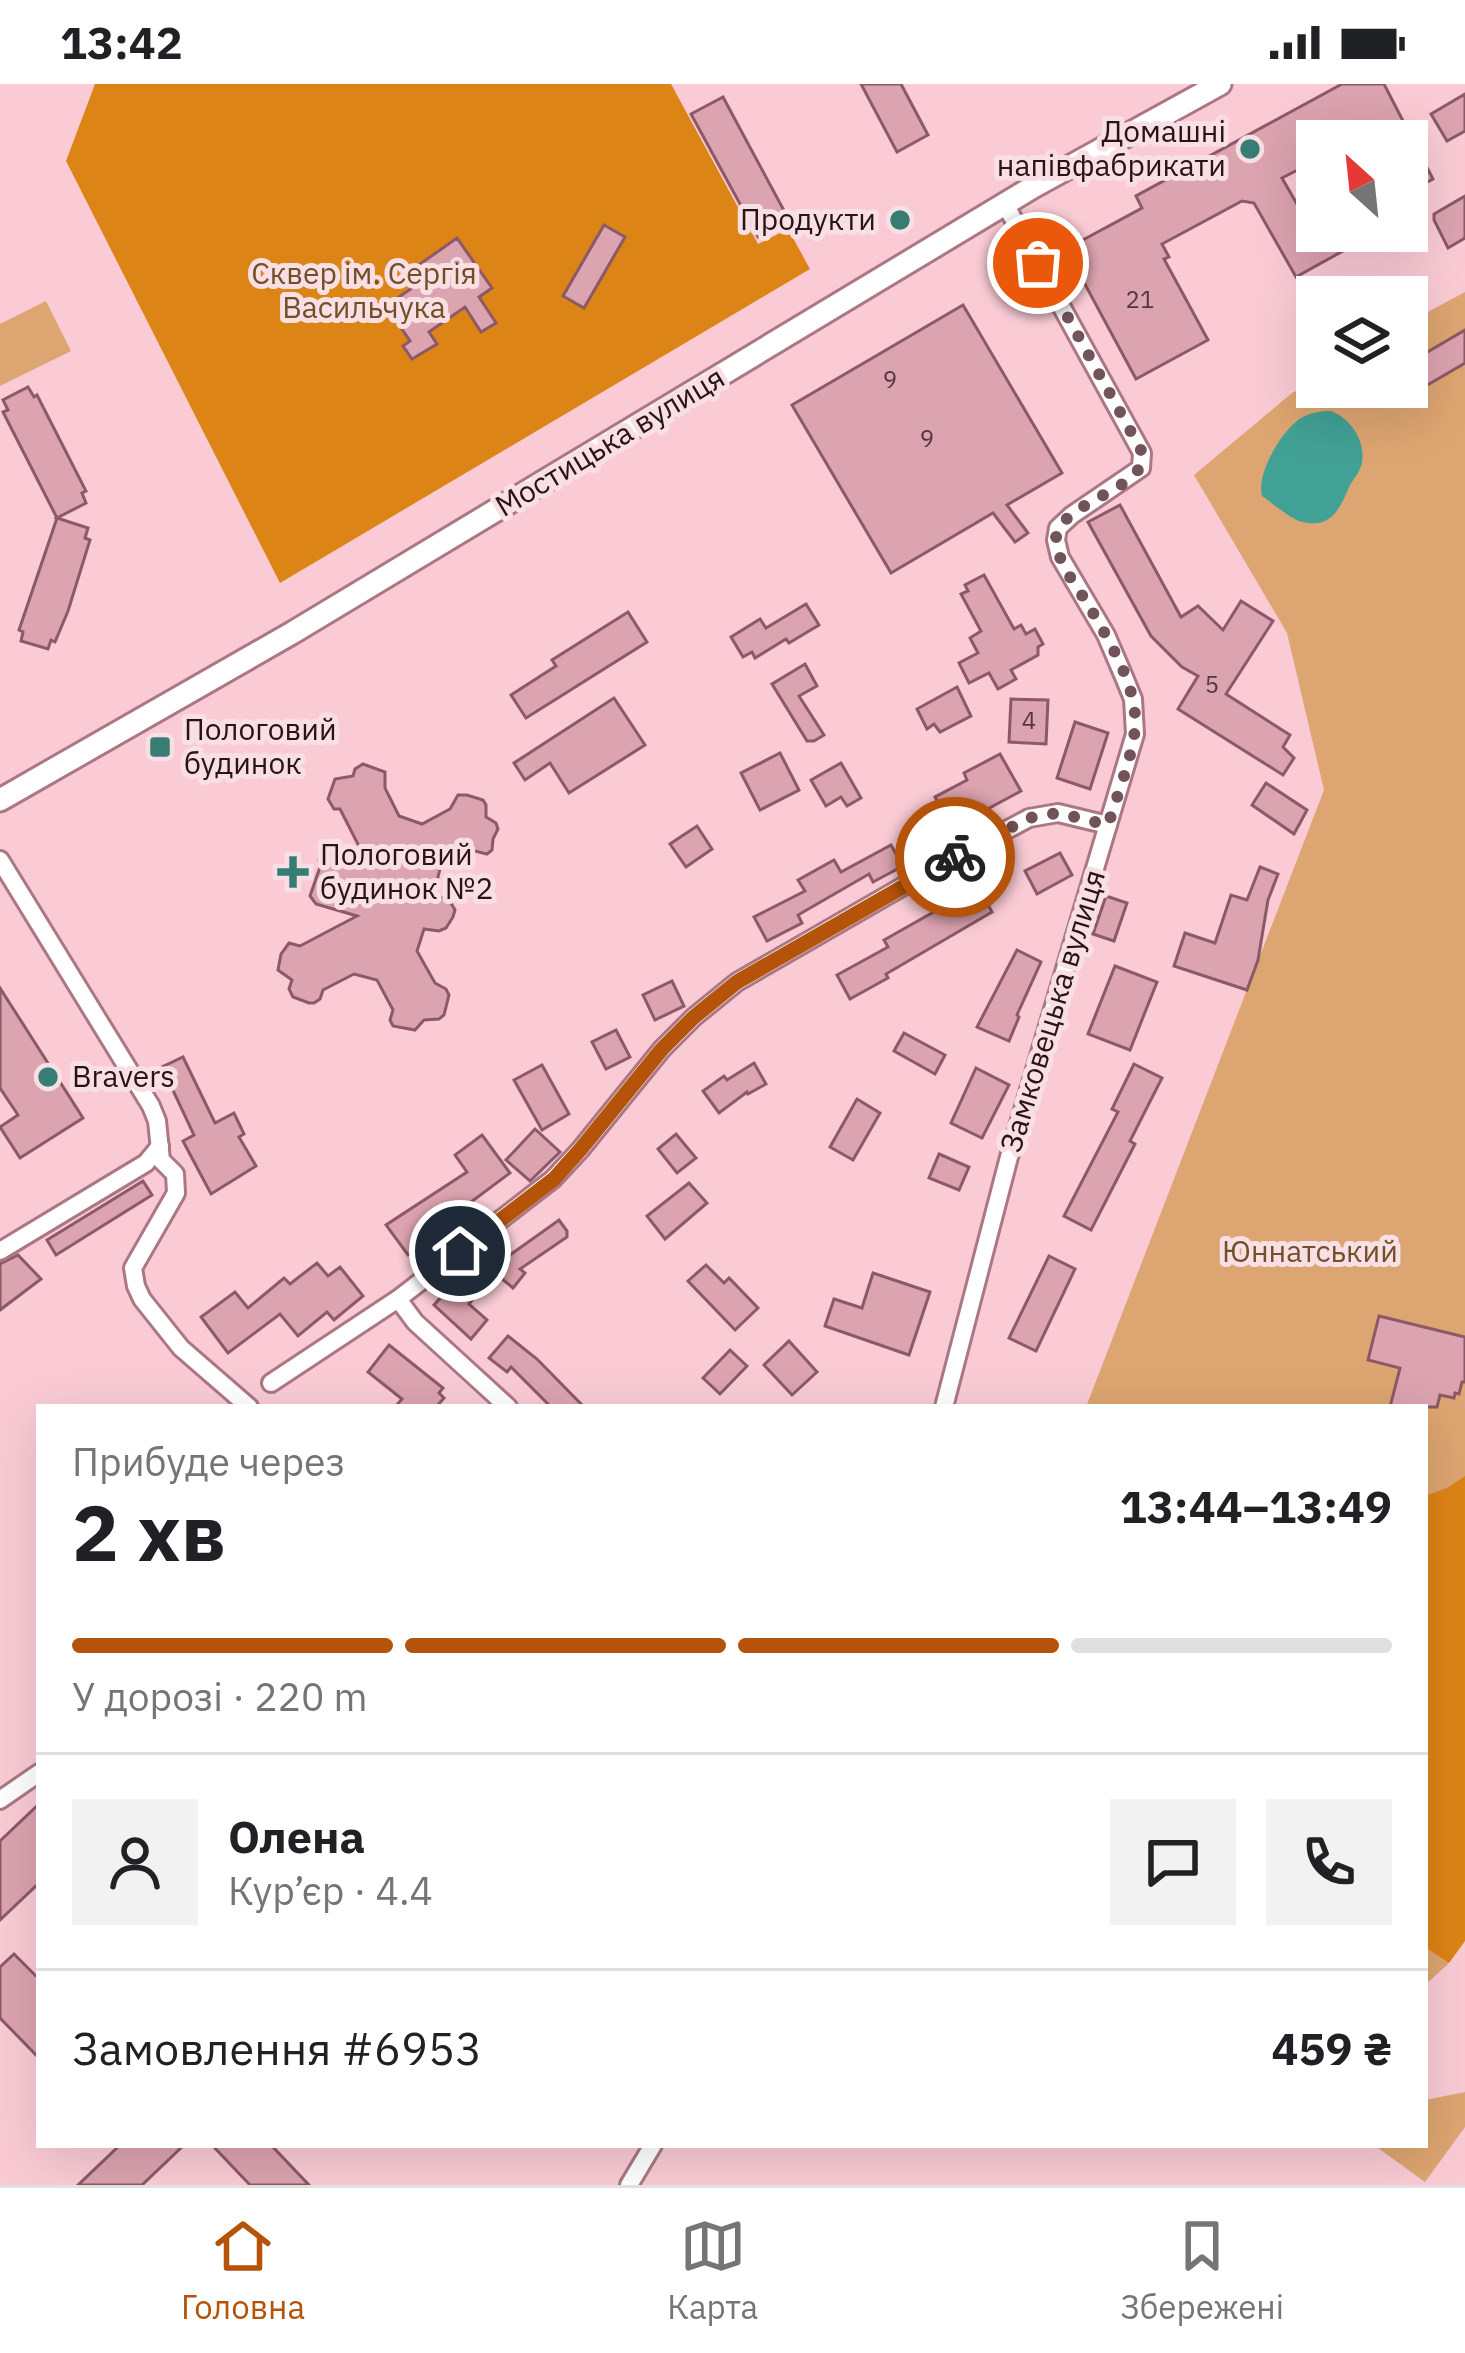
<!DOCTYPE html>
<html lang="uk">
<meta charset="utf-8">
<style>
body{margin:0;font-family:"IBM Plex Sans",sans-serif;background:#f2f2f2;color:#202124;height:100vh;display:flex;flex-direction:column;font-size:45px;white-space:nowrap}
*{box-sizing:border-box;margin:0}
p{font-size:39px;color:#757577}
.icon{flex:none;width:66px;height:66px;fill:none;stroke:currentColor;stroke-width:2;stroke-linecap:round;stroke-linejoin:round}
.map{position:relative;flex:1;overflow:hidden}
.drawer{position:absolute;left:36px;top:1320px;width:1392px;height:744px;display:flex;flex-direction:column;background:#fff;border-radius:0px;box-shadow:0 12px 48px #0002}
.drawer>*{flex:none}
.needle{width:78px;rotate:333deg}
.fabs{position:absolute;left:1296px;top:36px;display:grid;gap:24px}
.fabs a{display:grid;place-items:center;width:132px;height:132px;border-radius:0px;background:#fff;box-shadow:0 12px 48px #0002;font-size:60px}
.pin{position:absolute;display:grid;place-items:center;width:102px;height:102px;color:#fff;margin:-51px;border:6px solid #fff;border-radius:50%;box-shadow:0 3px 12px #0007}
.courier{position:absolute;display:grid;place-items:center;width:120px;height:120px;margin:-60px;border:9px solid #b45309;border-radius:50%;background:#fff;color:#222;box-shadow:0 3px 15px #0007}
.summary em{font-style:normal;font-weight:800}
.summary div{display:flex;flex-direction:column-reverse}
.summary{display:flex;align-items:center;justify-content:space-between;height:204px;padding:0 36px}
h1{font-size:78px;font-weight:800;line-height:90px}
.bar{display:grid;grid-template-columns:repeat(4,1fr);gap:18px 12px;align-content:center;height:144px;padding:0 36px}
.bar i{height:15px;border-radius:9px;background:#e0e0e0}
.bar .active{background:#b45309}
.bar p{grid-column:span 4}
.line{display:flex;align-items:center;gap:30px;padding:0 36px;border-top:3px solid #e0e0e0}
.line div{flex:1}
.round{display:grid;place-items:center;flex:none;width:126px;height:126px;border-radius:0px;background:#f2f2f2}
.status{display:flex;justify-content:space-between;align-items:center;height:84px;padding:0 60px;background:#fff;direction:ltr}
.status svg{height:33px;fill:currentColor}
.tabs{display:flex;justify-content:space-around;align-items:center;height:168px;border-top:3px solid #e0e0e0;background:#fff;font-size:33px;color:#757577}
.tabs a{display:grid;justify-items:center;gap:6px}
.tabs .active{color:#b45309}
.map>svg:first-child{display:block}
.green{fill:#dda571}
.forest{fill:#dc8416}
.water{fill:#42a195}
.building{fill:#dca3b0;stroke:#8c5966;stroke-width:3}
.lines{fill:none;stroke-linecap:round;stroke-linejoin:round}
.minor-casing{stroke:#ac7784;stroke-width:22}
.tertiary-casing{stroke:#ac7784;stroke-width:27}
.minor{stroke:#fff;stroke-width:16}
.tertiary{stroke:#fff;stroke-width:21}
.done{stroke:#71535a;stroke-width:12;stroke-dasharray:0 21.6}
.route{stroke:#b45309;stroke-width:15}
.poi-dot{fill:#377d74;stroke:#f8dfe4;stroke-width:4.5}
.labels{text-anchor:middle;stroke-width:10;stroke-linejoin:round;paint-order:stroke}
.number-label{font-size:24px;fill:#54373e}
.poi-label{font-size:30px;fill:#271318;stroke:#f8dfe4;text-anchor:start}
.park-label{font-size:30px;fill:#734e29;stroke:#f8dfe4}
.street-label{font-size:30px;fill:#271318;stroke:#f8dfe4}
</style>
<div class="status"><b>13:42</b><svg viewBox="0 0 49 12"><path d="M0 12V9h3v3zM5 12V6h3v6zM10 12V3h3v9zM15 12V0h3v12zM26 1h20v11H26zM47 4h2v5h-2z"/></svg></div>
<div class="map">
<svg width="1465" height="2101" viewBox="0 0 1465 2101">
<rect width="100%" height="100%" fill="#facbd5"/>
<g class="green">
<polygon points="1465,208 1465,1856 1447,1881 1425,1901 1425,1323 1086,1323 1324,706 1287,549 1194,391 1292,309 1317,296 1317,303 1407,303 1407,239"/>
<polygon points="46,217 71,267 0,302 0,240"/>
<polygon points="1465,2008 1465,2043 1425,2098 1374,2061 1425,2061 1425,2016"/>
</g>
<g class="forest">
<polygon points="95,0 671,0 758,160 788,145 810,185 280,499 66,77"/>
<polygon points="1465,1392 1465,1857 1449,1879 1425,1863 1425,1412 1447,1404"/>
</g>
<path class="water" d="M1330,327c19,5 36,30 32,51 -1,9 -9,17 -13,25 -9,21 -17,42 -47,35 -11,-3 -30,-19 -40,-26 -6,-22 19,-65 39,-78 9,-5 19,-7 29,-7z"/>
<g class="building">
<polygon points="861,0 901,0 928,51 897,68"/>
<polygon points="1342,0 1384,0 1433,95 1407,108 1407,57 1317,57 1317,76 1282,94 1301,127 1317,118 1317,147 1379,147 1296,193 1254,119 1242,117 1162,160 1169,173 1164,175 1208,256 1136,295 1066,165 1142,124 1136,112"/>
<polygon points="1465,10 1465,47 1447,57 1431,30"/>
<polygon points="723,13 789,136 758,153 691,30"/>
<polygon points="1465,112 1465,154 1448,164 1434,136 1434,130"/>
<polygon points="604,141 625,153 584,224 563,212"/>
<polygon points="457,154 492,204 479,213 496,239 481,248 465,223 429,248 437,260 412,275 403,262 410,257 386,222 415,202 406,190"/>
<polygon points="963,221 1062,389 1007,421 1028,449 1015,458 993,429 891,489 792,321"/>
<polygon points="1465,246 1465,279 1407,313 1407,280"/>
<polygon points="28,303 34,313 37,311 86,407 82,409 86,419 57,434 88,444 85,454 90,456 68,527 55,558 51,556 48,565 21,557 23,548 19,546 57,434 3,328 8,326 3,316"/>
<polygon points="1120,421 1181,533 1198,522 1223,546 1241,517 1273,537 1226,610 1290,651 1283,663 1294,674 1283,691 1178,625 1198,592 1182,583 1151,552 1088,438"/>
<polygon points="984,491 1014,545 1021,541 1026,550 1035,545 1043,560 1038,563 1038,571 1011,586 1016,595 998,605 989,589 969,599 959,579 978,569 970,554 981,547 961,510 968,507 965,501"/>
<polygon points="806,520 819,541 789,559 786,555 755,574 752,568 743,573 731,553 760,535 766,544"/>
<polygon points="628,528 647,558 526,634 511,611 556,582 552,576"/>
<polygon points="805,580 817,602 799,612 824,651 814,657 807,657 772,600"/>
<polygon points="957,603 971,632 940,648 934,640 927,645 917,625"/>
<polygon points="614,614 645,661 569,709 550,679 525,696 514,679"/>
<polygon points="1011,615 1048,616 1046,660 1009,658"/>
<polygon points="1075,638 1108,649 1090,705 1057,694"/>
<polygon points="780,669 799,706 760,726 741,689"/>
<polygon points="1000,670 1021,707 971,734 977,747 958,757 935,713 967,696 964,689"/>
<polygon points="841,679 861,714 847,722 841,713 826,722 811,696"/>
<polygon points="363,680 385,688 385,704 399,732 422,740 450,725 458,711 467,711 483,716 486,721 486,733 496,739 498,745 493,755 492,766 487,770 475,767 440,785 434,809 451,819 455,826 453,833 446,844 439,847 424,845 417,867 435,899 446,905 449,911 444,931 439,935 424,936 415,946 393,942 390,936 393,926 377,896 354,890 323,906 320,915 314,919 309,919 293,913 289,905 292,896 278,886 281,870 289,859 300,862 357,832 316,820 310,812 320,783 319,775 324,768 364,772 340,725 334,725 328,715 335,695 353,692 355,685"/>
<polygon points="1266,699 1307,726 1294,750 1252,721"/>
<polygon points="697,742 712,765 686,783 670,760"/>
<polygon points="891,761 903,782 873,798 869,790 798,831 802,839 767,857 754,833 805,807 798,796 834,776 841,788"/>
<polygon points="1060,769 1072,791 1037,810 1025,787"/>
<polygon points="1260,783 1278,790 1268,816 1258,876 1247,906 1174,882 1185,849 1215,859 1231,811 1247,816"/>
<polygon points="978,803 992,828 886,890 888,894 850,915 837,891 888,863 884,856"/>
<polygon points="1106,812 1127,819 1114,857 1093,850"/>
<polygon points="1017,866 1041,878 1017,931 1019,933 1009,957 977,943"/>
<polygon points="1115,882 1157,898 1130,966 1088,950"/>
<polygon points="672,897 684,922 655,936 643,911"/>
<polygon points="0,904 83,1034 20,1074 0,1043 18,1031 0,1004"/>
<polygon points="616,946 630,973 606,985 592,958"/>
<polygon points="904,949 945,971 935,990 894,967"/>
<polygon points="183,973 215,1039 234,1029 244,1050 239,1053 256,1082 211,1110 183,1057 194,1051 162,983"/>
<polygon points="754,979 766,1000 748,1010 747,1008 719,1029 703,1007 724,992 727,996"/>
<polygon points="1134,980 1162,994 1130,1057 1135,1060 1091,1146 1064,1132 1118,1028 1112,1025"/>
<polygon points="542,981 569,1030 542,1046 514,996"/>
<polygon points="976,984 1009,1001 982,1054 951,1039"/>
<polygon points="857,1015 880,1029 853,1076 830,1063"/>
<polygon points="535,1045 560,1068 530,1097 506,1076"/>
<polygon points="676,1050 696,1074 677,1089 658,1065"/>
<polygon points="482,1051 510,1089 467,1121 471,1126 408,1171 386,1141 467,1088 455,1071"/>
<polygon points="939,1070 969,1083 959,1106 929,1094"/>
<polygon points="143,1097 152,1111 56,1171 47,1156"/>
<polygon points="689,1099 707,1119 665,1155 647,1132"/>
<polygon points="559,1136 567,1147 567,1153 520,1185 525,1189 513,1204 494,1188 507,1173"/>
<polygon points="18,1171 41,1195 0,1226 0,1180"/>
<polygon points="1049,1172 1075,1185 1036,1267 1009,1254"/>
<polygon points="317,1179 328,1192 340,1183 363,1212 334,1236 327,1228 298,1252 280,1230 228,1269 201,1233 235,1208 248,1224 284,1194 290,1200"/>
<polygon points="706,1181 724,1199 729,1194 758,1224 735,1246 688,1197"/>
<polygon points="873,1189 930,1208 909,1271 825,1242 834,1215 862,1224"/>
<polygon points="467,1196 480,1206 469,1220 487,1236 471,1255 434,1221 450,1203 457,1209"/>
<polygon points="1379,1232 1465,1253 1465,1298 1462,1298 1459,1310 1455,1309 1454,1314 1440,1311 1437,1323 1390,1323 1400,1284 1368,1276"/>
<polygon points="508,1252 537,1275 584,1323 551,1323 511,1283 507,1288 489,1274"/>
<polygon points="789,1257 817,1288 792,1311 764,1281"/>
<polygon points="389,1261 443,1304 439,1309 444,1314 436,1323 395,1323 402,1315 368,1288"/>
<polygon points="730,1266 747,1282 720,1310 703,1294"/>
<polygon points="39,1720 39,1799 0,1836 0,1757"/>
<polygon points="14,1870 39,1895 39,1974 0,1934 0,1883"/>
<polygon points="120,2061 184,2061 142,2101 78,2101"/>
<polygon points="212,2061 271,2061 309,2101 250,2101"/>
</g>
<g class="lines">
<g class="minor-casing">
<g id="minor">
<polyline points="0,776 151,1022 157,1037 161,1076 175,1090 176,1109 133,1184 136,1202 142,1215 181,1264 249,1323"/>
<polyline points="0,1167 146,1079 160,1062"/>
<polyline points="398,1215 415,1238 508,1323"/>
<polyline points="271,1299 398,1215 553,1095 580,1066 662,965 694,933 737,898 928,788 1029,734 1058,729 1108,741"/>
<polyline points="944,1323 1009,1073 1135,650 1133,615 1124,593 1106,551 1060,473 1056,456 1058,444 1072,431 1141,384 1142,369 1005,120"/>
<polyline points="0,1716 39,1689"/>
<polyline points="629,2101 653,2061"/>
</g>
</g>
<g class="tertiary-casing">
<polyline id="tertiary" points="0,716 292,549 1033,103 1220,0"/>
</g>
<use href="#minor" class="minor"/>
<use href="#tertiary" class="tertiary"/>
</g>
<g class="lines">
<path class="done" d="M955,773l74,-39 29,-5 50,12c9,-29 21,-59 26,-89 8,-44 -24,-93 -45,-130 -11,-18 -32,-43 -33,-66 -1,-31 67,-47 82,-70 4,-5 4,-11 4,-18l-104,-189"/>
<polyline class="route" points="460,1167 554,1095 580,1066 662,965 694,933 737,898 955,773"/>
</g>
<g class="poi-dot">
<circle cx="1250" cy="65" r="12"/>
<circle cx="900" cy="136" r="12"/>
<rect x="148" y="651" width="24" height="24" rx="6"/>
<path d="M287 770h12v12h12v12h-12v12h-12v-12h-12v-12h12z"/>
<circle cx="48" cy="993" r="12"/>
</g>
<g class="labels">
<g class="number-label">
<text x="1140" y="224">21</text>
<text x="890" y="304">9</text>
<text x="927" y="363">9</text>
<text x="1212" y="609">5</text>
<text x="1029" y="645">4</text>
</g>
<g class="poi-label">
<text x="1226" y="58" text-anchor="end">Домашні<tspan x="1226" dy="34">напівфабрикати</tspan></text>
<text x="876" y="146" text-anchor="end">Продукти</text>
<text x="184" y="656">Пологовий<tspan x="184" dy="34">будинок</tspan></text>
<text x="320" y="781">Пологовий<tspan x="320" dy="34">будинок №2</tspan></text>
<text x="72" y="1003">Bravers</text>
</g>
<g class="park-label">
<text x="364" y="200">Сквер ім. Сергія<tspan x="364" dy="34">Васильчука</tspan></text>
<text x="1310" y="1178">Юннатський</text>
</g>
<g class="street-label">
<text transform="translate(610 358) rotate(-31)" y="10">Мостицька вулиця</text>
<text transform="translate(1053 927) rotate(-73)" y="10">Замковецька вулиця</text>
</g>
</g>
</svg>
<div class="fabs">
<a><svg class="needle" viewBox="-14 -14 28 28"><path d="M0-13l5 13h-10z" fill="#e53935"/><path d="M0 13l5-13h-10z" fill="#757577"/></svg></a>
<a><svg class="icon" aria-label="layers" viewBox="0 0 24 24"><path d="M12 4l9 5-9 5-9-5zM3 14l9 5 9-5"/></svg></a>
</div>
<div class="pin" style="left:1038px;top:179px;background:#ea580c"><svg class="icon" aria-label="bag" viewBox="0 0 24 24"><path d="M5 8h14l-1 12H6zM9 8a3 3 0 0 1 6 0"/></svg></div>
<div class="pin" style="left:460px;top:1167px;background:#1f2937"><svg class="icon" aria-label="home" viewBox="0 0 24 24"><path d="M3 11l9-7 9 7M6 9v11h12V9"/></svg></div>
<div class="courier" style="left:955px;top:773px"><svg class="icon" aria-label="bike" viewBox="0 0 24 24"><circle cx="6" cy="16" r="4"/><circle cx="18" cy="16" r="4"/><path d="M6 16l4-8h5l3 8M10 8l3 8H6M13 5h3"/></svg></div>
<section class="drawer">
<div class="summary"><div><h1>2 хв</h1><p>Прибуде через</p></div><em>13:44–13:49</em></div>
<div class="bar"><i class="active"></i><i class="active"></i><i class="active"></i><i></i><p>У дорозі · 220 m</p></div>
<div class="line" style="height:216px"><a class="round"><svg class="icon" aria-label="person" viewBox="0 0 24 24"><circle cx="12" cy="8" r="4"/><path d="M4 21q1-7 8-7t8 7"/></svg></a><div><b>Олена</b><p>Кур’єр · 4.4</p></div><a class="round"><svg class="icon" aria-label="chat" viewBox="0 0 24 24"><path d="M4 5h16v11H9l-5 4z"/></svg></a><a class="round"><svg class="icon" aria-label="phone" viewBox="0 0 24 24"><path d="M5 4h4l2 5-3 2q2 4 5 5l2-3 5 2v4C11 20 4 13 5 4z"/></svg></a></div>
<div class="line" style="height:156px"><div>Замовлення #6953</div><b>459 ₴</b></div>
</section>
</div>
<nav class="tabs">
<a class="active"><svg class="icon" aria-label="home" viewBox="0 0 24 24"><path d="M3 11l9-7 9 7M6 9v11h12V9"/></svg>Головна</a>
<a><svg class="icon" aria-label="map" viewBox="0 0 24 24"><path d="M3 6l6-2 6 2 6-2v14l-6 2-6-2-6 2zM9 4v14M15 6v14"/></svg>Карта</a>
<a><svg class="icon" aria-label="saved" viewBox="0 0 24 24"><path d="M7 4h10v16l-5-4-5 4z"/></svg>Збережені</a>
</nav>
